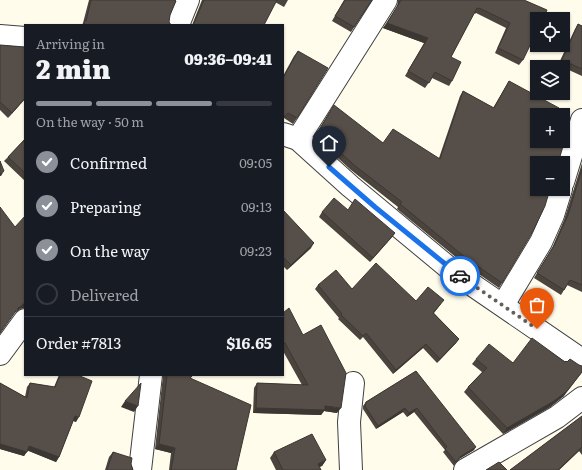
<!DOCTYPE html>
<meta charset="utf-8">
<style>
body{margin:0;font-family:Literata,serif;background:#242831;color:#f1f3f6;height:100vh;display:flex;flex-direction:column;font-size:15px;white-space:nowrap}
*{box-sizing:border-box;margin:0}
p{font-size:13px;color:#9ea1a6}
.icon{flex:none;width:22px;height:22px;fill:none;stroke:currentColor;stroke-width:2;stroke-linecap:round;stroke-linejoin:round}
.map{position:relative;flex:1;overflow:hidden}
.sheet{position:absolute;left:24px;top:24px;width:260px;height:352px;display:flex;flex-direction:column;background:#171b24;border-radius:0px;box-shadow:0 1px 3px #0004}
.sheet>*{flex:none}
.fabs{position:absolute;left:530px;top:12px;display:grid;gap:8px}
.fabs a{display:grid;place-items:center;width:40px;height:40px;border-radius:0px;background:#171b24;box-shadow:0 1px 3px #0004;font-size:20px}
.pin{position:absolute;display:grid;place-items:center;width:34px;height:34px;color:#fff;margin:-41px -17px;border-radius:50% 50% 50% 0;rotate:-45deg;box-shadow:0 0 4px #0007}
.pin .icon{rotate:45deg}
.courier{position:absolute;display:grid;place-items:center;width:40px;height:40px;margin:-20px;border:3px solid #1a73e8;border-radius:50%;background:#fff;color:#222;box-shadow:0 1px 5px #0007}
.summary em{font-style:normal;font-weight:800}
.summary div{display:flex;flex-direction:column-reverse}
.summary{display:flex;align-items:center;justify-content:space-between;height:68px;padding:0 12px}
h1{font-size:26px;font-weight:800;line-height:30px}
.bar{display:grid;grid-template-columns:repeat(4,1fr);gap:6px 4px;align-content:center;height:48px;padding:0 12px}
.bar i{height:5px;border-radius:3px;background:#363941}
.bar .on{background:#8c9099}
.bar p{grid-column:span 4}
.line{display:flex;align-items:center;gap:10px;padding:0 12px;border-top:1px solid #363941}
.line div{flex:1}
ol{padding:0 12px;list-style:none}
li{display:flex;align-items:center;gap:12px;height:44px}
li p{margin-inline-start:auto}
li .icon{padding:4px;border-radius:50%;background:#8c9099;color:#fff;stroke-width:4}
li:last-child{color:#9ea1a6}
li i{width:22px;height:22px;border:2px solid #363941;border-radius:50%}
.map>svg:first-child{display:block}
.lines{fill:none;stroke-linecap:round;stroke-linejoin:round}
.minor-casing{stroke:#404040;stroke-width:24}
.minor{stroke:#fff;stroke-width:22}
.wall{fill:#4a433e}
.shaded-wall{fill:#3c3732}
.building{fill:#564e48;stroke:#3c3732}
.done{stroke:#62615b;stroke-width:4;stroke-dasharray:0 7.2}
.route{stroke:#1a73e8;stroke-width:5}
</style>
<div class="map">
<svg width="582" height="470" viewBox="0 0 582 470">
<rect width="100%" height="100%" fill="#fffcec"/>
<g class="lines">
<g class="minor-casing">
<g id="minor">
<polyline points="178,25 188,0"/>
<polyline points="0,36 25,38"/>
<polyline points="283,134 298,139 350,186 455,273 582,360"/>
<polyline points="298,139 386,0"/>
<polyline points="563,182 582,120"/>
<polyline points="503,305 541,242 553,215 561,189"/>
<polyline points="0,354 25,320"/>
<polyline points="140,470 151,375"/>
<polyline points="351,470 349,422 353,383"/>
<polyline points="465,470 557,417 582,398"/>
</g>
</g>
<use href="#minor" class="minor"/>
</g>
<g class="wall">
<polygon points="89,0 174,0 170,15 169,22 171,25 82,25 83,23"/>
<polygon points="202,0 288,0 284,7 275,2 264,25 192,25"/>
<polygon points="344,0 372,0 351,32 332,21"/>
<polygon points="398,0 524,0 523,60 519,65 495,53 506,28 476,13 475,14 474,13 451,57 452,81 449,86 432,78 425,88 405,76 424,43 383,28 397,7"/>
<polygon points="578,24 582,26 582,76 558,65 575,29"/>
<polygon points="0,45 25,47 25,99 8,118 0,110"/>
<polygon points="298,51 297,118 293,124 284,118 283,120 283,76 294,56"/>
<polygon points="509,81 555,114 502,283 499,288 463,263 397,209 398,207 351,170 319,141 320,140 314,137 331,110 383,143 439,158 460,96 463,91 493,108"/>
<polygon points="25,139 25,181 4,161 8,157"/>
<polygon points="582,163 582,292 567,285 561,295 534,278 552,248 564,220"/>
<polygon points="283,210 311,248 287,270 283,266"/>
<polygon points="348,210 395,233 392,237 370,262 319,217 322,212"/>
<polygon points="318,285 352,289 416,301 441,304 434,313 459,339 456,343 437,363 423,348 393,374 363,337 360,340 338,319 339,318 315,289"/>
<polygon points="283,313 337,413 324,411 321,415 253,413 254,388 257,383 302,385 283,351"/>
<polygon points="476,359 513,363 564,396 550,407 503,434 464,392 468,387 482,372 472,364"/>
<polygon points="416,371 474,450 459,459 454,466 443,452 445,450 414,412 407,417 403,412 376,429 363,409 363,406 366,402"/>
<polygon points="59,375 80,375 76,422 73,421 59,457 56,462 27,450 24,456 0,449 0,383 25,397 27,387 30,383 54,387"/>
<polygon points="163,375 193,375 190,379 236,470 169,470 171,453 155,449"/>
<polygon points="582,416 582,455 579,451 559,470 510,470"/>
<polygon points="113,452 131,464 133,470 105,470 109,457"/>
<polygon points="274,452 326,460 322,466 319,467 321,470 276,470 270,458"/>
</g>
<g class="shaded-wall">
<polygon points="387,23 428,38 424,43 383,28"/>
<polygon points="25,98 25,99 8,118 12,113"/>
<polygon points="4,171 1,176 0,176 0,174"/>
<polygon points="395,233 392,237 370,262 373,258"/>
<polygon points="314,243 311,248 287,270 291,265"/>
<polygon points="23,304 25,304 25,308 20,309 15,313 18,308"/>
<polygon points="459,339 456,343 437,363 440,359"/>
<polygon points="426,344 423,348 393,374 396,370"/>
<polygon points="582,372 564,396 550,407 503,434 507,428"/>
<polygon points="125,401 138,406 134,412 121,407"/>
<polygon points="325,406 341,408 337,413 324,411 321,415 253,413 256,408"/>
<polygon points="405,408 403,412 376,429 378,426"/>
<polygon points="417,408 414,412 407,417 409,413"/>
<polygon points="75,416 79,417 76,422 72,420"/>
<polygon points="0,444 27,452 24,456 0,449"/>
<polygon points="159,444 175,448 171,453 155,449"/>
<polygon points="29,446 59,457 56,462 26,450"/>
<polygon points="476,447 474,450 459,459 454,466 461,456"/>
<polygon points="582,447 579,451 559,470 558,470"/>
<polygon points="326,460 322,466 314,469 318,464"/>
</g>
<g class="building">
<polygon points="91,0 174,0 176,1 170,15 169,22 171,25 84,25 85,20 86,21"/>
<polygon points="204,0 277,0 264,25 193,25"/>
<polygon points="345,0 372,0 354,27 335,16"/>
<polygon points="401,0 524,0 547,10 543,19 537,19 537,31 523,60 498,48 510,23 479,8 479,9 477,8 451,57 461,62 452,81 435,72 429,83 408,71 428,38 387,23"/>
<polygon points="578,24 582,26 582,69 562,60"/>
<polygon points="0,45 25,47 25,98 12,113 0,102"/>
<polygon points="298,51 328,68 297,118 288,113 285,116 283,117 283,78"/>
<polygon points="509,81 559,108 555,114 557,115 537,115 537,141 558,141 564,143 558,163 537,163 537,189 550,189 545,206 533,231 502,283 466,258 400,204 402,202 354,165 322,136 323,136 318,132 334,105 383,143 393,129 440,159 463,91 494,108"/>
<polygon points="563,117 566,118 563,127"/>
<polygon points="25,139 25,173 8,157"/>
<polygon points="0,161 4,171 0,174"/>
<polygon points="582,169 582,285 570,280 564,290 537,273 555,244 568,215"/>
<polygon points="334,198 348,210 355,199 395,233 373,258 322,212"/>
<polygon points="0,207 15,227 25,216 25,304 23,304 18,308 0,333"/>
<polygon points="283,210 314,243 291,265 283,257"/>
<polygon points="376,263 416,301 428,287 444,300 433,313 459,339 440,359 426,344 396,370 366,333 363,336 341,315 342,314 318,285 336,270 352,289"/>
<polygon points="289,308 303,335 321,325 346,373 341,408 325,406 325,410 256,408 257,383 308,385 285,343 283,344 283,313"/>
<polygon points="532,338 565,362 566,361 567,362 570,359 579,365 582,366 582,372 567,391 554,401 507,428 468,387 487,368 476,359 489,344 513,363"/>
<polygon points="416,371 476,447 461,456 456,462 445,449 447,447 417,408 409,413 405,408 378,426 365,406 366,402"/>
<polygon points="60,375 80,375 80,376 92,381 79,417 75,416 59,457 29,446 27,452 0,444 0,383 27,398 30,383 55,387"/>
<polygon points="167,375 193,375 190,378 251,405 236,470 171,470 175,448 159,444"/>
<polygon points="141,383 138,406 125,401"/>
<polygon points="582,416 582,447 558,470 510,470"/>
<polygon points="312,434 326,460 318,464 321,470 283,470 274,452"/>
<polygon points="113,452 132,458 131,464 133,470 107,470"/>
<polygon points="499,462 507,470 486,470"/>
</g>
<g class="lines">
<polyline class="done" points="460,276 537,329"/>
<polyline class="route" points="329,167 375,207 460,276"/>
</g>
</svg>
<div class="fabs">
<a><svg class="icon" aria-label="locate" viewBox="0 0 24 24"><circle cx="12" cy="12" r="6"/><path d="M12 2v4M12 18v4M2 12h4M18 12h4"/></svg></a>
<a><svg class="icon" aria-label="layers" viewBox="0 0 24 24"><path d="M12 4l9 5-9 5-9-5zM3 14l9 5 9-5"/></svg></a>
<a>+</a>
<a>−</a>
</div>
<div class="pin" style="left:537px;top:329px;background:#ea580c"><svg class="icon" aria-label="bag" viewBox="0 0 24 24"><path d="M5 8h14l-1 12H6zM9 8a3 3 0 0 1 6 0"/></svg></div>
<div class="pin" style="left:329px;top:167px;background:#1f2937"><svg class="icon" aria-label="home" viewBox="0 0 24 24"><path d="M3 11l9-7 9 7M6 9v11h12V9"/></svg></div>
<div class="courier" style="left:460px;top:276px"><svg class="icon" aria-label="car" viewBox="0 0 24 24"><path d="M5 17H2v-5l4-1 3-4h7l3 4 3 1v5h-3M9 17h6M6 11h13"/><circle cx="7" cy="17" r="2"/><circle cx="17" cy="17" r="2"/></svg></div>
<section class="sheet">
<div class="summary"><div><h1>2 min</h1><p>Arriving in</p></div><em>09:36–09:41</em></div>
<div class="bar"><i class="on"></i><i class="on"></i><i class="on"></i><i></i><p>On the way · 50 m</p></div>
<ol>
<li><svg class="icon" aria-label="check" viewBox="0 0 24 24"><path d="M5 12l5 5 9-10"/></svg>Confirmed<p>09:05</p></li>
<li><svg class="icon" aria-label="check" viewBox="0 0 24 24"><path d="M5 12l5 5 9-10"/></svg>Preparing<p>09:13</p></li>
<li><svg class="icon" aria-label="check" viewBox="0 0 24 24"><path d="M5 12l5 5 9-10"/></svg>On the way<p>09:23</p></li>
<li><i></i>Delivered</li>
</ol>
<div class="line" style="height:52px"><div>Order #7813</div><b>$16.65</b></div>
</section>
</div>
